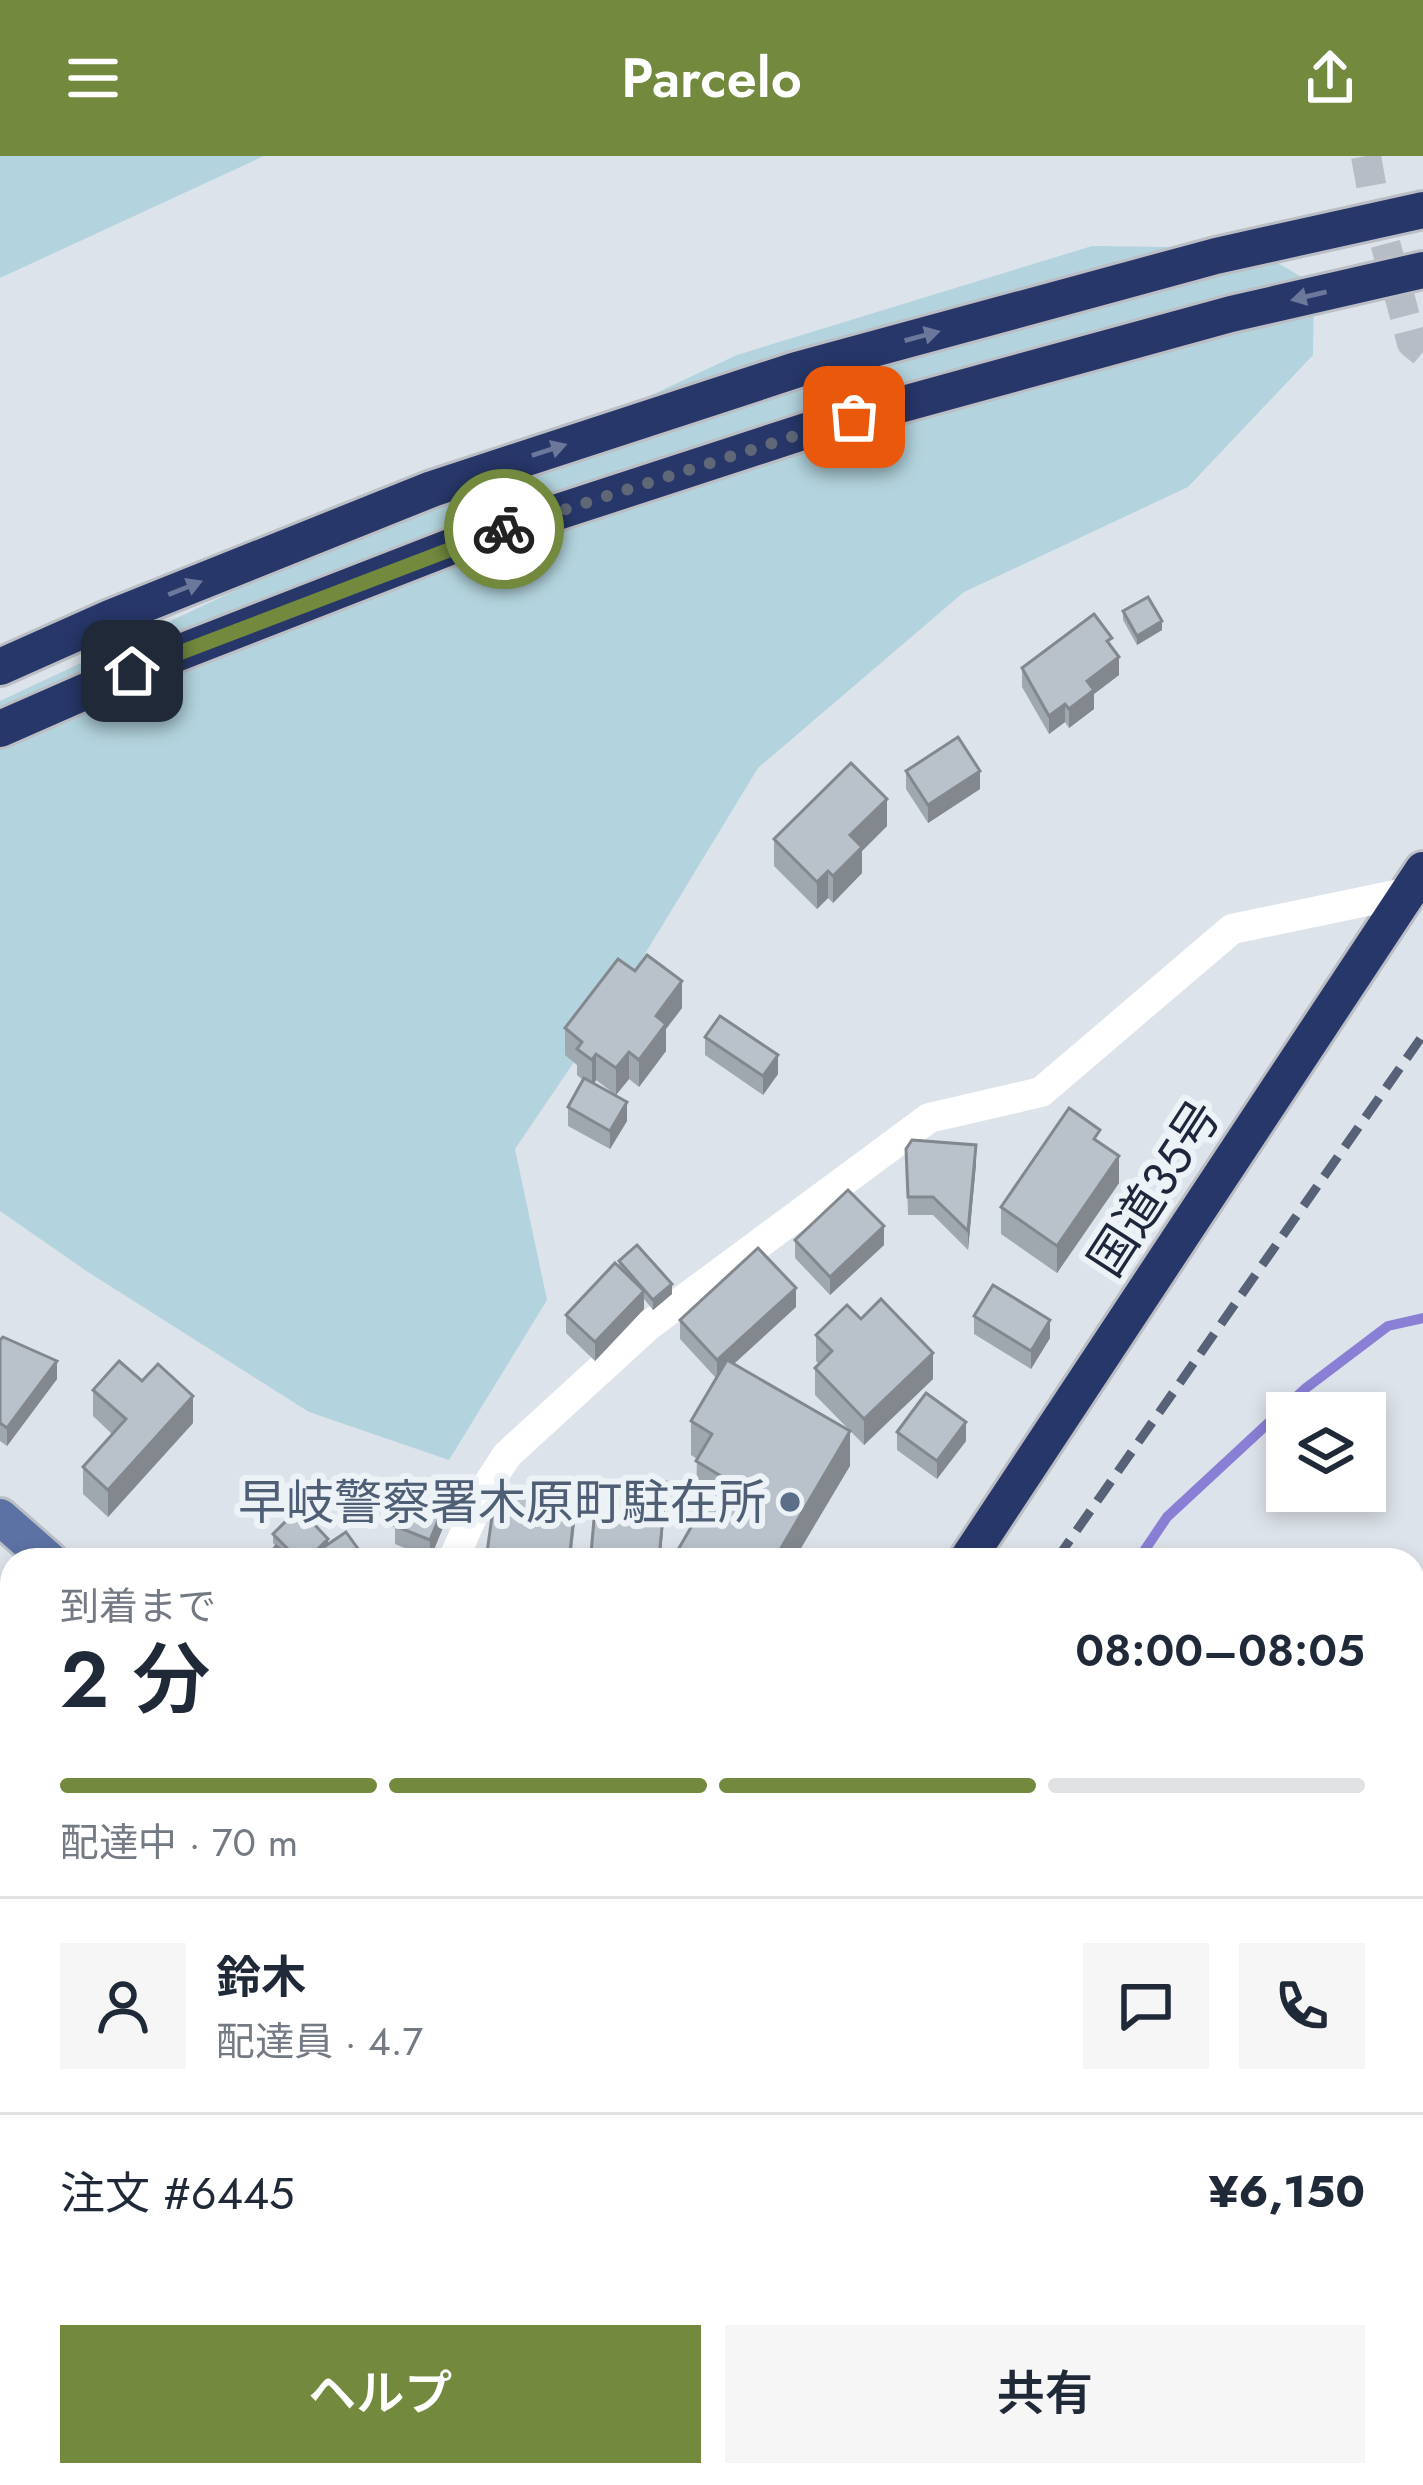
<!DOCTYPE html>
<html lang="ja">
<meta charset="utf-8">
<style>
body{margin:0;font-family:Jost,"Noto Sans JP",sans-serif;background:#f6f6f7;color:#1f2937;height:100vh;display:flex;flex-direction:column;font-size:45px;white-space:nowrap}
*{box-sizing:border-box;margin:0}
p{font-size:39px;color:#747a83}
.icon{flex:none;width:66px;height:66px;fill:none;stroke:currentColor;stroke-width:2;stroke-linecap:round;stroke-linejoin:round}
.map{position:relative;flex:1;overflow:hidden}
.details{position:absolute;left:0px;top:1392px;width:1425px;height:939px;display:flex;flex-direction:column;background:#fff;border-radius:36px 36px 0 0;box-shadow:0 6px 18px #0003}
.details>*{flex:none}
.controls{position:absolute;left:1266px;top:1236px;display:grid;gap:24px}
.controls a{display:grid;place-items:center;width:120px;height:120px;border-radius:0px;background:#fff;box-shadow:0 6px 18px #0003;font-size:60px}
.pin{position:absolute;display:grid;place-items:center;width:102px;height:102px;color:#fff;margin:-51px;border-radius:24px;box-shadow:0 6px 18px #0006}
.courier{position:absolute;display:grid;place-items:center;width:120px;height:120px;margin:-60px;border:9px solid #72893e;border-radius:50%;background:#fff;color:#222;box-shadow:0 3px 15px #0007}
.head em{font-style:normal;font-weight:600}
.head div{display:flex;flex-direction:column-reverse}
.head{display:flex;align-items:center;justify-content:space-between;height:204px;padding:0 60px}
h1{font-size:78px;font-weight:600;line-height:90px}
.bar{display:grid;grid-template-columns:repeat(4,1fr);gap:18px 12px;align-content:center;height:144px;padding:0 60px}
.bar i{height:15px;border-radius:9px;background:#e0e1e3}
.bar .current{background:#72893e}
.bar p{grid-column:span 4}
.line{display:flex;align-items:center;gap:30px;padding:0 60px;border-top:3px solid #e0e1e3}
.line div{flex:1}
.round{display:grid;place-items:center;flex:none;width:126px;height:126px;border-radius:0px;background:#f6f6f7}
.button{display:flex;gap:24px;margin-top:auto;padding:24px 60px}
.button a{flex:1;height:138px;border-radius:0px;background:#72893e;color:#fff;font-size:48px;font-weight:600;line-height:138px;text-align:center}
.button a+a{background:#f6f6f7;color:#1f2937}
header{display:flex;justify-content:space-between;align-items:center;height:156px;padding:0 60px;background:#72893e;color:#fff;font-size:54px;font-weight:600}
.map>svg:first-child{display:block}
.green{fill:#b3d4de}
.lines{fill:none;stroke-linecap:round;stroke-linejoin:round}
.stream{stroke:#897fd5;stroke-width:10}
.river{stroke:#897fd5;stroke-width:66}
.street-tunnel{stroke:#b7bdc7;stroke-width:30;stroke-dasharray:30 15;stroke-linecap:butt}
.primary-casing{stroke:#bbbec4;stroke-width:42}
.highway-casing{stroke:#bbbec4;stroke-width:42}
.path{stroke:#7a8db1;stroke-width:6;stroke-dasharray:6 9;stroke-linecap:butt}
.street{stroke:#fff;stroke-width:30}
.primary{stroke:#5d72a4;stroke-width:36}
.highway{stroke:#273769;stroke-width:36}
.rail{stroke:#576177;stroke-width:9;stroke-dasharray:24 12;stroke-linecap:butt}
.wall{fill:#9fa7af}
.shaded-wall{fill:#82888e}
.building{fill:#b9c2cb;stroke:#82888e;stroke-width:3}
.oneway{fill:#6c789b}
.done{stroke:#606878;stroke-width:12;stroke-dasharray:0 21.6}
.route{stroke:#72893e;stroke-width:15}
.service-dot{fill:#5c6f8a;stroke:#edf2f7;stroke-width:4.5}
.labels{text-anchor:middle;stroke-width:12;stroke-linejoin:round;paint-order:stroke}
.street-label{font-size:48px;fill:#1d263b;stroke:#edf2f7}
.service-label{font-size:48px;fill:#4e5e75;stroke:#edf2f7;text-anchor:end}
</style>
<header><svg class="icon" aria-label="menu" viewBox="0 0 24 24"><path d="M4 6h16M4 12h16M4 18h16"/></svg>Parcelo<svg class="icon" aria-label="share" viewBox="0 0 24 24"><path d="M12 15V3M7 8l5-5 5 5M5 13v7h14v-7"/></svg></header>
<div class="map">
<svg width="1423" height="2329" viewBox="0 0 1423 2329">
<rect width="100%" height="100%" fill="#dde3ea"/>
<g class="green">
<polygon points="0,0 264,0 0,122"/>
<polygon points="1092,90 1252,92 1314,128 1313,199 1188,331 964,436 758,612 623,834 515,993 547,1144 449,1304 309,1256 88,1116 0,1055 0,545 737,199"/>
<polygon points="1423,1613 1423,2034 1413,2008 1413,1626"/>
</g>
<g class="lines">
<polyline class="stream" points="1138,1404 1167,1361 1306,1232 1388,1170 1423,1162"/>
<g class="river">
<polyline points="0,1666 12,1662"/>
<polyline points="1277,2319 1278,2329"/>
</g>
<polyline class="street-tunnel" points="1366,0 1374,45 1412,187 1423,196"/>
<g class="primary-casing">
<polyline id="primary" points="0,1361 49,1404"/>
</g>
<g class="highway-casing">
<g id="highway">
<polyline points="0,511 110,462 432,333 796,214 1216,100 1423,54"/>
<polyline points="0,573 132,515 450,391 812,273 1231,158 1423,114"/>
<polyline points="967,1404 1423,714"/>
<polyline points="319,2329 326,2319"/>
</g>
</g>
<polyline class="path" points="1062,2319 1063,2329"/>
<polyline class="street" points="453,1404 483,1336 507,1299 648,1170 929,962 1041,936 1232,773 1405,737"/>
<use href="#primary" class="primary"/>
<use href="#highway" class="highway"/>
<g class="rail">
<polyline points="1056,1404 1423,879"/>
<polyline points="412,2329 421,2319"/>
</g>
</g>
<g class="wall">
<polygon points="1123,455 1162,474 1137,489 1123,464"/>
<polygon points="1112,492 1119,519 1094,538 1094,553 1069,572 1065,566 1049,578 1022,531 1022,512"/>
<polygon points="906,615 980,633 928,667 906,633"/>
<polygon points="887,670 862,695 862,717 833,747 828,742 817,753 774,710 774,683"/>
<polygon points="682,852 666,873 666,895 639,931 629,923 616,939 596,924 594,928 627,965 610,993 568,970 568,951 583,924 577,919 577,909 565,899 565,872"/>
<polygon points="705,881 778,918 763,939 705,899"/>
<polygon points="1100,988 1119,1027 1057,1117 1001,1078 1001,1051"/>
<polygon points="906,993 976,1008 968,1094 933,1059 908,1059"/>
<polygon points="795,1084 884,1089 830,1139 795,1102"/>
<polygon points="619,1105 672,1138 653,1154 644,1143 644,1153 595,1205 566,1177 566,1159 619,1111"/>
<polygon points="796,1151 734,1208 850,1310 706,1346 696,1340 697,1303 691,1299 691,1265 716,1222 680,1183 680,1164"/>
<polygon points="974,1160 1050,1182 1031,1213 974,1178"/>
<polygon points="861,1163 933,1223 864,1289 815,1239 815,1212 819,1208 816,1205 816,1179"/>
<polygon points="0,1184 57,1223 7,1290 0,1285"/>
<polygon points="142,1225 193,1267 108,1361 83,1338 83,1311 112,1278 93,1260 93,1234"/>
<polygon points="897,1276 966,1285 937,1323 897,1294"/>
<polygon points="596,1340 666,1344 660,1404 591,1404"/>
<polygon points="577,1348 571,1404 486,1404"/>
<polygon points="449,1357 430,1403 395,1388 395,1370"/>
<polygon points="273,1378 328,1388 366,1404 265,1404 276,1390 273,1387"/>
</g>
<g class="shaded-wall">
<polygon points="1162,465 1162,474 1137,489 1137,480"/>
<polygon points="1119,501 1119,519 1094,538 1094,553 1069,572 1069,553 1087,525"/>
<polygon points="1065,548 1065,566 1049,578 1049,560"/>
<polygon points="980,615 980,633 928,667 928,649"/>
<polygon points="887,643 887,670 862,695 862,717 833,747 833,720 850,679"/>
<polygon points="828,715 828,742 817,753 817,726"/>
<polygon points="682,825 682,852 666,873 666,895 639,931 639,904 656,860"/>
<polygon points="629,896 629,923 616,939 616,912"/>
<polygon points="596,898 596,924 592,931 592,904"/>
<polygon points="778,899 778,918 763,939 763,920"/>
<polygon points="627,946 627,965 610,993 610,975"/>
<polygon points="976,989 976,1008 968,1094 968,1075"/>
<polygon points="1119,1000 1119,1027 1057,1117 1057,1090"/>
<polygon points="884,1070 884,1089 830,1139 830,1121"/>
<polygon points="672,1128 672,1138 653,1154 653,1144"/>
<polygon points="796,1132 796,1151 717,1223 717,1204"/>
<polygon points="644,1135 644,1153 595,1205 595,1186"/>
<polygon points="1050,1164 1050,1182 1031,1213 1031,1195"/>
<polygon points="933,1197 933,1223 864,1289 864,1263"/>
<polygon points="57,1205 57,1223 7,1290 7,1272"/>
<polygon points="193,1240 193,1267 108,1361 108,1334"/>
<polygon points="966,1266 966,1285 937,1323 937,1305"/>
<polygon points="850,1275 850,1310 794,1404 774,1404"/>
<polygon points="666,1326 666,1344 660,1404 659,1404"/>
<polygon points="577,1330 577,1348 570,1404 570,1397"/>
<polygon points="449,1338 449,1357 430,1403 430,1384"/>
<polygon points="328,1383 328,1392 315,1397 315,1404 306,1404"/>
</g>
<g class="building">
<polygon points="1148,441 1162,465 1137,480 1123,455"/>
<polygon points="1094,458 1112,482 1107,485 1119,501 1087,525 1094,534 1069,553 1065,548 1049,560 1022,512"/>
<polygon points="958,581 980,615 928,649 906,615"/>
<polygon points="851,607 887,643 850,679 862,691 833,720 828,715 817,726 774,683"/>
<polygon points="647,799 682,825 656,860 666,868 639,904 629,896 616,912 596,898 592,904 577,893 582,886 565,872 618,803 635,815"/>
<polygon points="720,860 778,899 763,920 705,881"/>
<polygon points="584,922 627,946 610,975 568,951"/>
<polygon points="1069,952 1100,974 1094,983 1119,1000 1057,1090 1001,1051"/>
<polygon points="912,984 976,989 968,1075 933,1041 908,1041 906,993"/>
<polygon points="848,1034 884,1070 830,1121 795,1084"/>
<polygon points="637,1089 672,1128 653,1144 619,1105"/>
<polygon points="758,1092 796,1132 717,1204 680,1164"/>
<polygon points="615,1107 644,1135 595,1186 566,1159"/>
<polygon points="993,1129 1050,1164 1031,1195 974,1160"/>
<polygon points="881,1143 933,1197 864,1263 815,1212 832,1195 816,1179 847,1149 861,1163"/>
<polygon points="3,1181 57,1205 7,1272 0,1267 0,1184"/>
<polygon points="727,1204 850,1275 774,1404 672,1404 721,1320 696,1305 712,1278 691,1265"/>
<polygon points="119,1205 142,1225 158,1208 193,1240 108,1334 83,1311 126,1263 93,1234"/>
<polygon points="926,1237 966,1266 937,1305 897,1276"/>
<polygon points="630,1323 666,1326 659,1404 591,1398 596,1340 628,1343"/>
<polygon points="413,1324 449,1338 430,1384 395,1370"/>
<polygon points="540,1325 577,1330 570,1397 536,1397 534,1404 486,1404 493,1353"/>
<polygon points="299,1352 328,1383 306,1404 299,1404 273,1378"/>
<polygon points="346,1376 366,1404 320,1404 315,1397"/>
<polygon points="276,1390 294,1404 265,1404"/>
<polygon points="389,1394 394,1404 374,1404 374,1402"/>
</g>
<defs><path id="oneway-solid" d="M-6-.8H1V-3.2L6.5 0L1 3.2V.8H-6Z" transform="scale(3)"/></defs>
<g class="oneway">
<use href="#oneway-solid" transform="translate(1309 140) rotate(167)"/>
<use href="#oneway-solid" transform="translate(922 180) rotate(-15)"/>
<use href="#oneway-solid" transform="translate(549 294) rotate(-18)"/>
<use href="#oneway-solid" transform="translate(185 432) rotate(-22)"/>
</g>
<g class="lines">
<polyline class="done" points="504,373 854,261"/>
<polyline class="route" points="132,515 504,373"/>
</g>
<circle class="service-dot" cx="790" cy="1346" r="12"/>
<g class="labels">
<g class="street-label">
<text transform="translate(1154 1032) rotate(-57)" y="17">国道35号</text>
</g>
<g class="service-label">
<text x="766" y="1363">早岐警察署木原町駐在所</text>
</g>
</g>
</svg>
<div class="controls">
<a><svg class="icon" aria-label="layers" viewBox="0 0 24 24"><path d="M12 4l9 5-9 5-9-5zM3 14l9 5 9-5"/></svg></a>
</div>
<div class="pin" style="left:854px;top:261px;background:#ea580c"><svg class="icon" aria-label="bag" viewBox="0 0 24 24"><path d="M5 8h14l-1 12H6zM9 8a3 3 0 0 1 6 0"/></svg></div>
<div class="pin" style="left:132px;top:515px;background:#1f2937"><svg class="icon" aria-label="home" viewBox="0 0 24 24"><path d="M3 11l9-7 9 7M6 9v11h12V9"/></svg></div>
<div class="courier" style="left:504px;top:373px"><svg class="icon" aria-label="bike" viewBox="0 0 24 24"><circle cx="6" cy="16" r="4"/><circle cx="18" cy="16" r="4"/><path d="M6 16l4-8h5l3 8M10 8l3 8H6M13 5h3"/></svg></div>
<section class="details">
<div class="head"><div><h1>2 分</h1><p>到着まで</p></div><em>08:00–08:05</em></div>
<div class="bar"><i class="current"></i><i class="current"></i><i class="current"></i><i></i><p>配達中 · 70 m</p></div>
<div class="line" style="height:216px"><a class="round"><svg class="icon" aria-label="person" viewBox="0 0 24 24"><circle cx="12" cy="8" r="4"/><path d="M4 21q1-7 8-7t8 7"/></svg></a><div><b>鈴木</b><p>配達員 · 4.7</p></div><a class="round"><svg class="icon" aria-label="chat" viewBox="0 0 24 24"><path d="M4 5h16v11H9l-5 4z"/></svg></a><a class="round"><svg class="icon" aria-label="phone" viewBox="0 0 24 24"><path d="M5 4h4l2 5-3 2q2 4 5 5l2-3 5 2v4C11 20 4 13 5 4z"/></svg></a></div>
<div class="line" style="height:156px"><div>注文 #6445</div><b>¥6,150</b></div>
<div class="button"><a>ヘルプ</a><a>共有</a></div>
</section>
</div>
